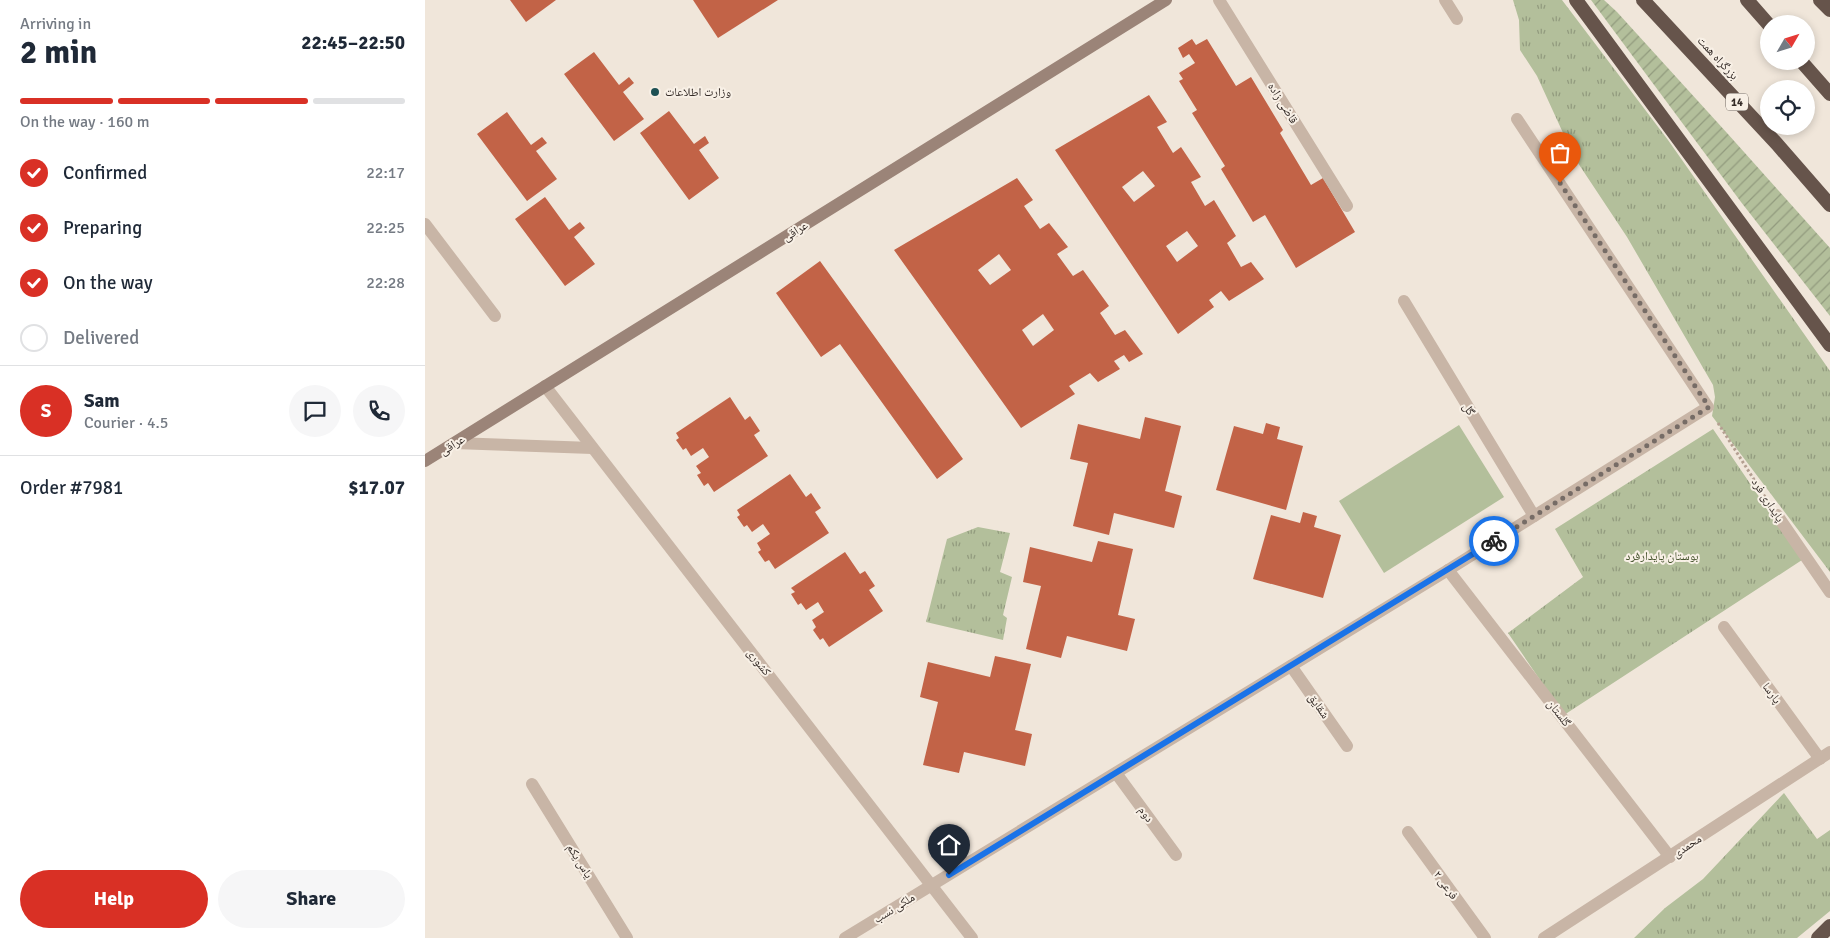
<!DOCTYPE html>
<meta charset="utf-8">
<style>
body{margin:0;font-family:Signika,"Noto Naskh Arabic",sans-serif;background:#f6f6f7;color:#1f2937;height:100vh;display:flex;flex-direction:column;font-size:19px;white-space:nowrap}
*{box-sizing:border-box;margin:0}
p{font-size:16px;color:#747a83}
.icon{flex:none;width:28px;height:28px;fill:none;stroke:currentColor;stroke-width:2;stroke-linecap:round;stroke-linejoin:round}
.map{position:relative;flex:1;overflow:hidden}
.side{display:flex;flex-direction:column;background:#fff;width:425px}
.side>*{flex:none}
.needle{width:32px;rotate:51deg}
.buttons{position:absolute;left:1335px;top:15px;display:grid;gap:10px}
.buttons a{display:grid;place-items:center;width:55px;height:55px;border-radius:50%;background:#fff;box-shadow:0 2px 8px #0003;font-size:25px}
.pin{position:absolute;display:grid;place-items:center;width:42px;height:42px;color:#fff;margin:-51px -21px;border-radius:50% 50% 50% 0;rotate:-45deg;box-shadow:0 0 5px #0007}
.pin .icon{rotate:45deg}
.courier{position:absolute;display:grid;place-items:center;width:50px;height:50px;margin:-25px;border:4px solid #1a73e8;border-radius:50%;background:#fff;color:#222;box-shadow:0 1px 6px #0007}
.summary em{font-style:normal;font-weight:700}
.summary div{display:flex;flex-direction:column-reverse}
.summary{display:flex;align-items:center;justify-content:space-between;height:85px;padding:0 20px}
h1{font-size:32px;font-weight:700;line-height:38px}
.bar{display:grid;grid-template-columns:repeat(4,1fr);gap:8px 5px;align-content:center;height:60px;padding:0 20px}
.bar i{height:6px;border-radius:4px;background:#e0e1e3}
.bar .selected{background:#d93025}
.bar p{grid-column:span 4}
.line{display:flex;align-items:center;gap:12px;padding:0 20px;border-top:1px solid #e0e1e3}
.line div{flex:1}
.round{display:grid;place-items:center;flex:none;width:52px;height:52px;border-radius:26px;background:#f6f6f7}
ol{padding:0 20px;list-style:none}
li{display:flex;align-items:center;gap:15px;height:55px}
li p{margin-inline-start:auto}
li .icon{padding:5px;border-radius:50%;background:#d93025;color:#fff;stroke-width:4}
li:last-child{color:#747a83}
li i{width:28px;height:28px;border:2px solid #e0e1e3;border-radius:50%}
.action{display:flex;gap:10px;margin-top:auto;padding:10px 20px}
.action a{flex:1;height:58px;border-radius:30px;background:#d93025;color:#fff;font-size:20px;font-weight:700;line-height:58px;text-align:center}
.action a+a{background:#f6f6f7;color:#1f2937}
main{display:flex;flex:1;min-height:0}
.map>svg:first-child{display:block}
.park{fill:url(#park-tufts)}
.garden{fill:url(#garden-furrows)}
.pitch{fill:#b3bf9b}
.building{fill:#c26347;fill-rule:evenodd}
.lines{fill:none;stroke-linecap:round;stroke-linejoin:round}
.path{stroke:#b49f91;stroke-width:3;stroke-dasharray:2.5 2.5;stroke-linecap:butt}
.minor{stroke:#c8b5a6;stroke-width:12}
.secondary{stroke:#9b8478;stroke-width:12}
.trunk{stroke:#66544b;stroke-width:14}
.done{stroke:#766c66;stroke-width:5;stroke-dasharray:0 9}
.route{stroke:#1a73e8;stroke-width:6}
.poi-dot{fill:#1e5154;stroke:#f8f0e6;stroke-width:2}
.labels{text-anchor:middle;stroke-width:4;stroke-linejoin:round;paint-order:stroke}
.shield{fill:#f8f0e6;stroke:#6f6660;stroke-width:1}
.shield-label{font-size:11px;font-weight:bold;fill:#342b27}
.street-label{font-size:12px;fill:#342b27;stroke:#f8f0e6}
.poi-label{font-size:12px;fill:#342b27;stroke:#f8f0e6;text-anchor:start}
.park-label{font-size:12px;fill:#44522c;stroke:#f8f0e6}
</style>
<main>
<section class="side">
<div class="summary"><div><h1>2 min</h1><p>Arriving in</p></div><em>22:45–22:50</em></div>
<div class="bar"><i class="selected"></i><i class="selected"></i><i class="selected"></i><i></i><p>On the way · 160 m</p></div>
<ol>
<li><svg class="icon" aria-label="check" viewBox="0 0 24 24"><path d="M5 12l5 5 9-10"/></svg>Confirmed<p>22:17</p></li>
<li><svg class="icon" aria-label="check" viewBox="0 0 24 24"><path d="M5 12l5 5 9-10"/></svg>Preparing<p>22:25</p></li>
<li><svg class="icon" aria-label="check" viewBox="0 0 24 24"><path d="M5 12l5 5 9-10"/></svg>On the way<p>22:28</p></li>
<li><i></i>Delivered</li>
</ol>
<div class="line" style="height:90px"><b class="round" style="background:#d93025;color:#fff">S</b><div><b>Sam</b><p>Courier · 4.5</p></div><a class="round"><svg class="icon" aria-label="chat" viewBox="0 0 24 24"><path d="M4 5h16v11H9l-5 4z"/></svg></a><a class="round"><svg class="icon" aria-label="phone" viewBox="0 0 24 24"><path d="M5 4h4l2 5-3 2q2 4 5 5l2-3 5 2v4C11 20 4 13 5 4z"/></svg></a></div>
<div class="line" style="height:65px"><div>Order #7981</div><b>$17.07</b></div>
<div class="action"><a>Help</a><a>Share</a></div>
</section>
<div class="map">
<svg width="1405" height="938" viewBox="0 0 1405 938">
<defs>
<pattern id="park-tufts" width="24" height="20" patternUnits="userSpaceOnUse" patternTransform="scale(1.25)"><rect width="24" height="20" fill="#b3bf9b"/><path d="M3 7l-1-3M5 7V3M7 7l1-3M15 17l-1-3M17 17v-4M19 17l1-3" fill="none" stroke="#929b7e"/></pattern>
<pattern id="garden-furrows" width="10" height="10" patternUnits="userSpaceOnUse" patternTransform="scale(1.25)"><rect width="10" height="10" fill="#b3bf9b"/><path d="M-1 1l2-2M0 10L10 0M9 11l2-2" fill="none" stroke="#929b7e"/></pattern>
</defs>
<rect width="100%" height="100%" fill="#f0e6da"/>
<g class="park">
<polygon points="1088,0 1137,0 1243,140 1405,371 1405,572 1287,416 1290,397 1288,385 1202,237 1149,157 1112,76 1095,50 1094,20"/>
<polygon points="1288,429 1377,560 1139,715 1083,633 1158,577 1130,529"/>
<polygon points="553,527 585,533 575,572 587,577 578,615 582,618 578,640 501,622 522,539"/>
<polygon points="1359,793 1392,839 1405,830 1405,911 1372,938 1209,938 1240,908 1278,879"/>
</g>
<polygon class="garden" points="1166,0 1179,0 1192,12 1302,133 1405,248 1405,316 1316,202"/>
<polygon class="pitch" points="1034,425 1079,497 959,573 914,501"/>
<g class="building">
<polygon points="85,0 131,0 101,22"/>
<polygon points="268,0 353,0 293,38"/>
<polygon points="767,39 771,45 782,39 811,86 826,77 858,130 855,133 886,185 898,178 930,232 871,268 840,215 828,222 796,169 800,166 767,113 772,110 754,81 758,79 754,73 770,63 764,54 758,58 753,48"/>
<polygon points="169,52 194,85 204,77 209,83 198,92 219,119 189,141 139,74"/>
<path d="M724,95l18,27 -10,5 16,26 8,-6 20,30 -10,5 14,24 9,-6 22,36 -9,7 14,24 10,-5 13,17 -35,22 -8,-10 -12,9 5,7 -36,27 -123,-184zM718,171l12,15 -21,16 -12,-15zM762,231l11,15 -21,16 -11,-16z"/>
<polygon points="244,111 269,144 280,136 284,143 274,150 294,178 264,200 215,133"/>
<polygon points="82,112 106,145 117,137 122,143 111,151 132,179 102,201 52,134"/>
<path d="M592,178l16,22 -9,6 16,23 9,-6 19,24 -11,7 16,22 10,-6 26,36 -9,7 15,22 10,-5 18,24 -14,8 -5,-7 -10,6 6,8 -22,13 -8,-9 -21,13 6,8 -54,34 -127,-178zM574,254l12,16 -21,15 -12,-15zM618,314l11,16 -21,16 -11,-16z"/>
<polygon points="120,197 144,230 155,222 160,228 149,237 170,264 140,286 90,219"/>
<polygon points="395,261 538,459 512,479 415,344 396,357 351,293"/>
<polygon points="305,397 320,420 325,416 335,431 329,435 343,456 289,492 283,483 279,486 272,475 276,473 271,466 284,457 278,448 266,456 261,448 258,450 251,440 254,438 251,433"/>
<polygon points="720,417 756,426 740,491 757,496 749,528 689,513 684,535 648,526 663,463 645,459 653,424 715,439"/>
<polygon points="841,423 855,427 852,439 878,446 861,510 791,490 809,426 838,434"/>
<polygon points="365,474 381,497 386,493 396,508 390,512 404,533 350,569 344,560 340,562 333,552 336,550 332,543 345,534 338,524 327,532 322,525 319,527 312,517 315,515 312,510"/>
<polygon points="878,512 892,516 889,527 916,535 898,598 828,579 846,515 875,523"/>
<polygon points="673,541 708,549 693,615 710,619 702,651 642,636 636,658 601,649 616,586 598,582 605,547 667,562"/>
<polygon points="420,552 435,574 440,571 450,586 444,590 458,611 404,647 398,638 395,640 388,630 391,627 387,620 399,612 393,602 381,610 376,603 373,605 366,594 370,592 366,588"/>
<polygon points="570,656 606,664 590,730 607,734 600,766 539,752 534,773 498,765 513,702 495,697 503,662 565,677"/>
</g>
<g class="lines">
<polyline class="path" points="1293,423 1342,500"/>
<g class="minor">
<polyline points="794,0 922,206"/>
<polyline points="1020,0 1032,19"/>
<polyline points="0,224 70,316"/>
<polyline points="979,301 1109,516"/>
<polyline points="120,386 547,938"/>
<polyline points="30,443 167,448"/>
<polyline points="1352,515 1405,592"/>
<polyline points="1023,570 1245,857"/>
<polyline points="1299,627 1395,759"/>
<polyline points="866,666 922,746"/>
<polyline points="691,773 751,855"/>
<polyline points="107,784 202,938"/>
<polyline points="983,832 1060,938"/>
<polyline points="420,938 1023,570 1283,407 1092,119"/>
<polyline points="1119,938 1405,752"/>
</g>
<polyline class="secondary" points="0,461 741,0"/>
<g class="trunk">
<polyline points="1151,0 1405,345"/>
<polyline points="1218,0 1352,144 1405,205"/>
<polyline points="1322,0 1344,25"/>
<polyline points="1395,0 1405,10"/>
<polyline points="1376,61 1405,94"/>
<polyline points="1393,938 1405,926"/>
</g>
</g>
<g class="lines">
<polyline class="done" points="1069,541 1284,407 1135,183"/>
<polyline class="route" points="524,875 1069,541"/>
</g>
<circle class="poi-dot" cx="230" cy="92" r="5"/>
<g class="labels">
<rect class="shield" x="1301" y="93.5" width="22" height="17" rx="4"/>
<g class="shield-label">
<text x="1312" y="106">14</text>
</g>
<g class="street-label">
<text transform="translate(1293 58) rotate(47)" y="4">بزرگراه همت</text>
<text transform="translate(858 103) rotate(58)" y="4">قاضی زاده</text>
<text transform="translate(370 231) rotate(-32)" y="4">عراقی</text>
<text transform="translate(1044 409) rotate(59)" y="4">گل</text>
<text transform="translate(27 445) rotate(-32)" y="4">عراقی</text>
<text transform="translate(1343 500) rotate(57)" y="4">پایداری فرد</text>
<text transform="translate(334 662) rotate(52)" y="4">کشوری</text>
<text transform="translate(1347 693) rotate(54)" y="4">پارسا</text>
<text transform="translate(894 706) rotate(55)" y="4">شقایق</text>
<text transform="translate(1134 713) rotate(52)" y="4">گلستان</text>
<text transform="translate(721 814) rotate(54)" y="4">دوم</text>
<text transform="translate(1262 846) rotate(-33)" y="4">محمدی</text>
<text transform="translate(155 861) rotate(58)" y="4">یاس یکم</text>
<text transform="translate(1021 885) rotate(54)" y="4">فرعی ۲</text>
<text transform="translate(469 908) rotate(-32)" y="4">ملکی نسب</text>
</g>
<g class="poi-label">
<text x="240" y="96">وزارت اطلاعات</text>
</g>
<g class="park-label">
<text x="1237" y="560">بوستان پایدارفرد</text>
</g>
</g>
</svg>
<div class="buttons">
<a><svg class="needle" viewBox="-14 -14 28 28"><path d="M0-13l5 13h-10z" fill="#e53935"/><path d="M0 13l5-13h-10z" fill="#747a83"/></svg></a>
<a><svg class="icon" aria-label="locate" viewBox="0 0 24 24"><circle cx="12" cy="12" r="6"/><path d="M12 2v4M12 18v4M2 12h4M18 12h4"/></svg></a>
</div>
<div class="pin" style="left:1135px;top:183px;background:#ea580c"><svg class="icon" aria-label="bag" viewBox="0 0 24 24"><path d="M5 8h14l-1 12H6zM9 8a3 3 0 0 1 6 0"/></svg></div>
<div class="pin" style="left:524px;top:875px;background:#1f2937"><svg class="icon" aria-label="home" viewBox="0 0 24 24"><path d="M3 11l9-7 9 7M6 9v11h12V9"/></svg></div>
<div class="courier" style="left:1069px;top:541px"><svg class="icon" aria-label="bike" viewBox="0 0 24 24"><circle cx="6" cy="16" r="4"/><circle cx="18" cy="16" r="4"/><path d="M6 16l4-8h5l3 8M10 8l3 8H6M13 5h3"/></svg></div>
</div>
</main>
